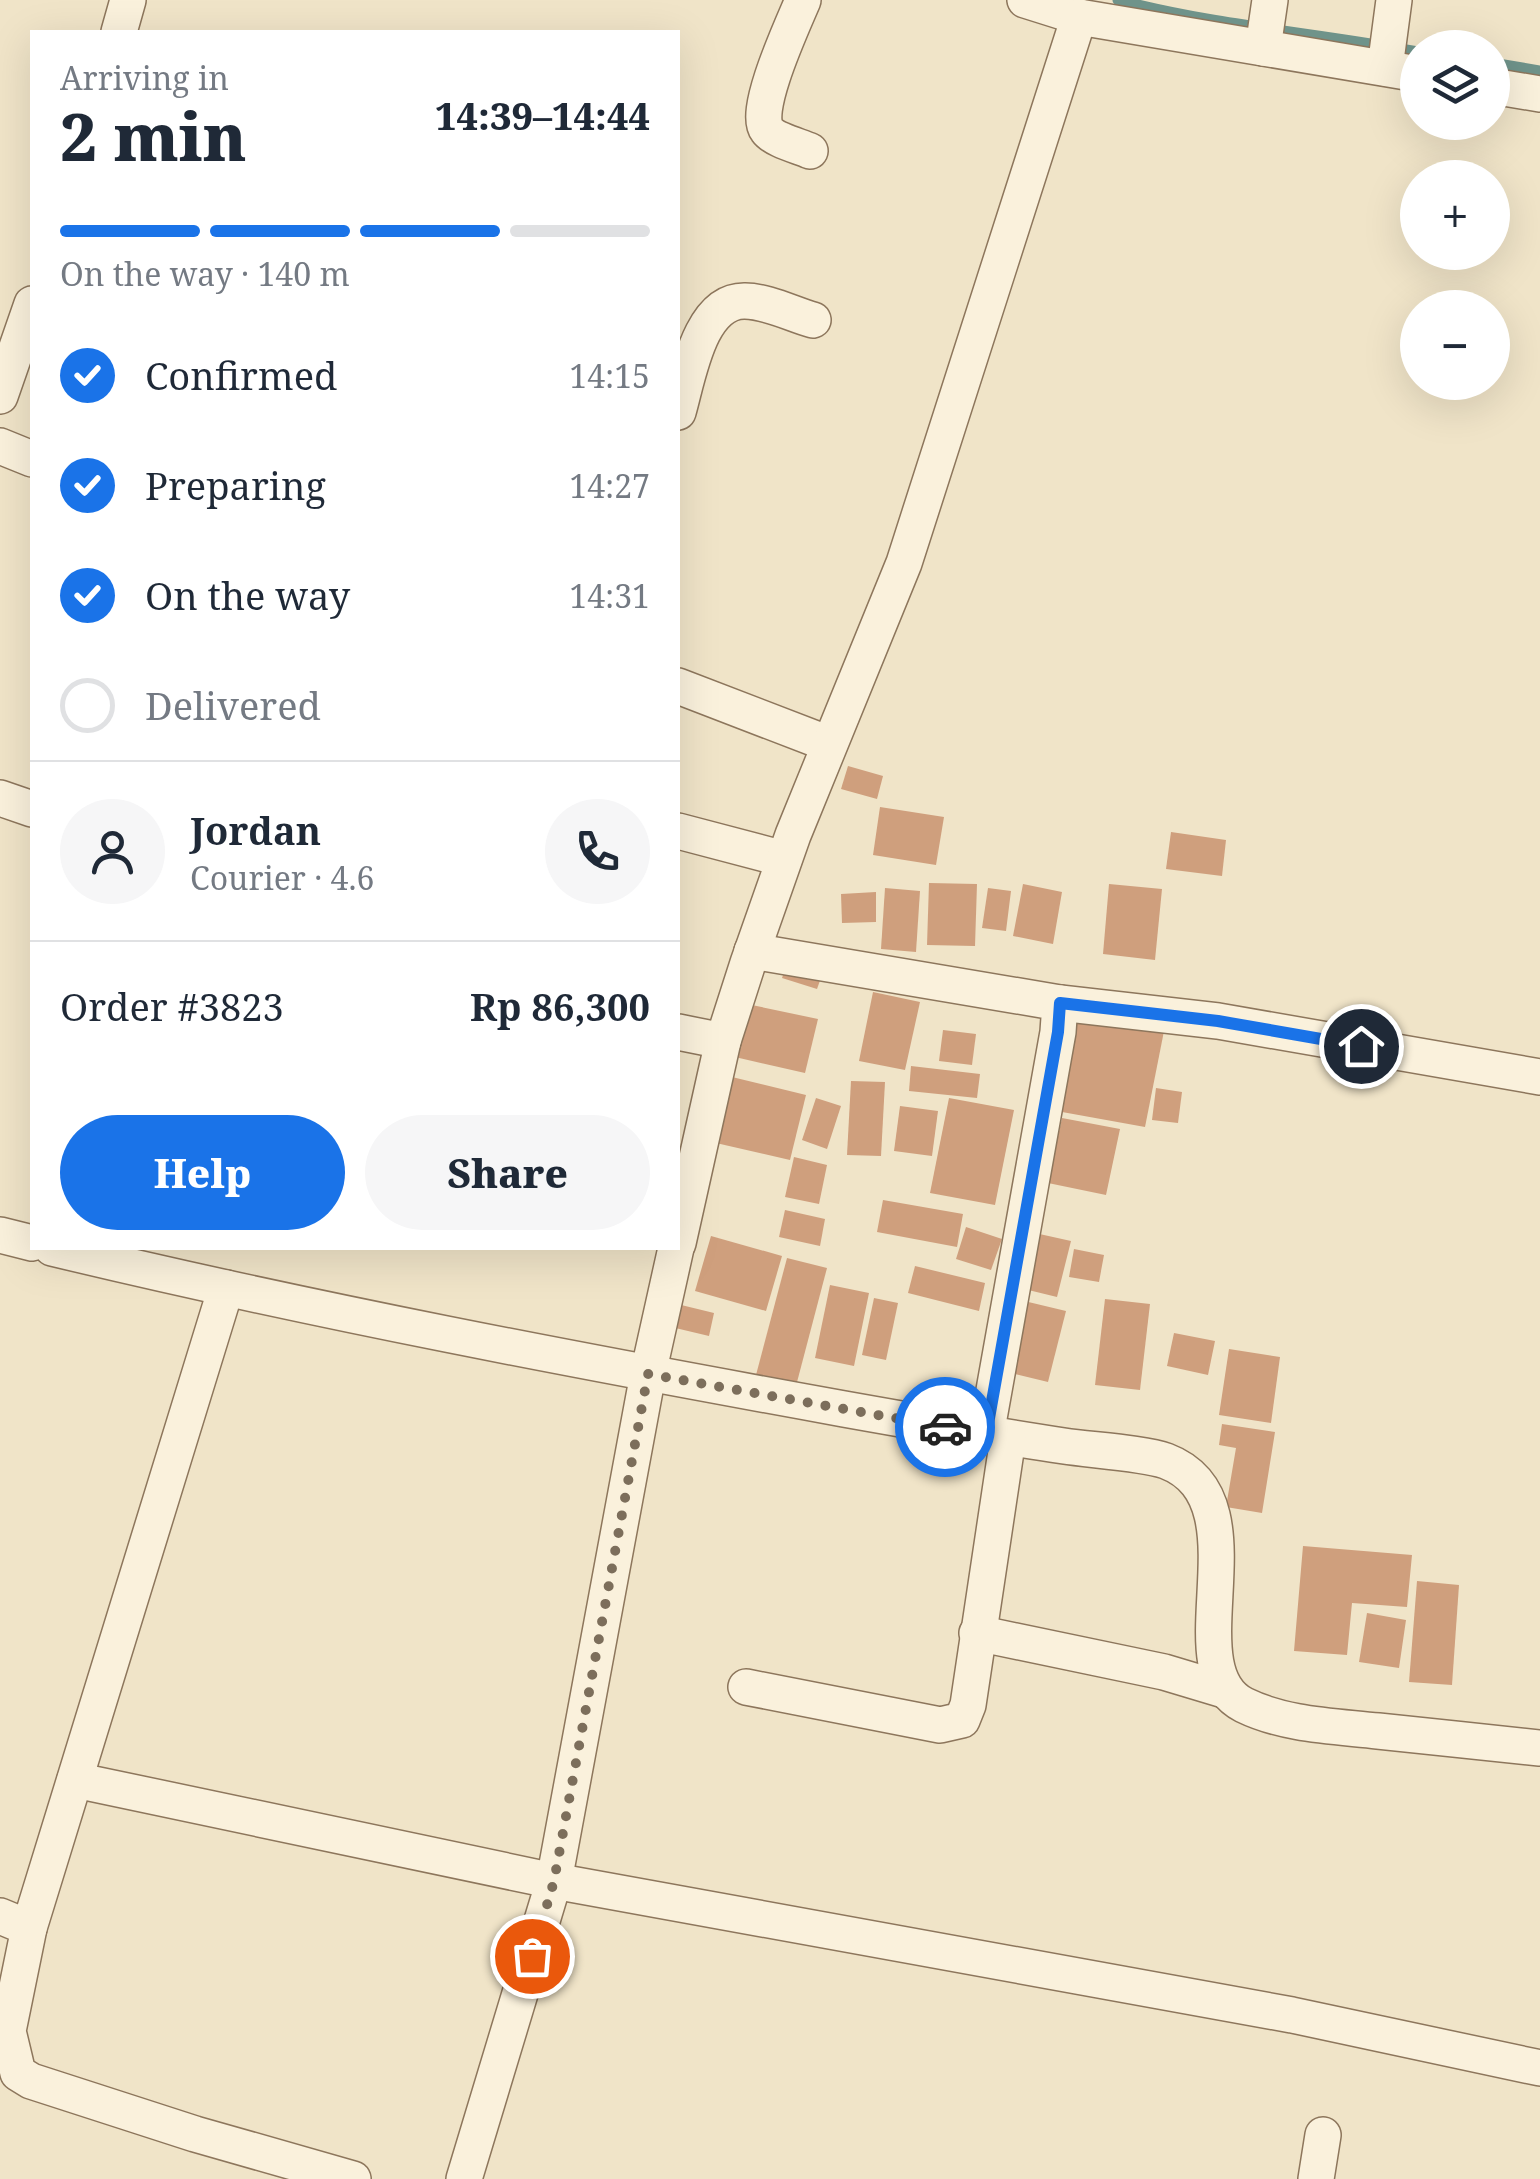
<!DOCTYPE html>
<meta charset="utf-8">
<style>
body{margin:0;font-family:"Noto Serif",serif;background:#f6f6f7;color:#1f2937;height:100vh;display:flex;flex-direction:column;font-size:38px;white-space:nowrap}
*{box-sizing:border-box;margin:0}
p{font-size:32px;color:#747a83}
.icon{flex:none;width:55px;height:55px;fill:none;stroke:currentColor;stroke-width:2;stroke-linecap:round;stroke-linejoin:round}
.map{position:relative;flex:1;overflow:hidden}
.drawer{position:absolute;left:30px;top:30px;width:650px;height:1220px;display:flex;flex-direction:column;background:#fff;border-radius:0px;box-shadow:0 10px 40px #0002}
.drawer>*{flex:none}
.buttons{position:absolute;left:1400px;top:30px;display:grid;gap:20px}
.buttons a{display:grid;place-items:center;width:110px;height:110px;border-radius:50%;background:#fff;box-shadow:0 10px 40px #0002;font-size:50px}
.pin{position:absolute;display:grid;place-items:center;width:85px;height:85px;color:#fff;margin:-42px;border:5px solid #fff;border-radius:50%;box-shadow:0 2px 10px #0007}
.courier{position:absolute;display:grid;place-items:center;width:100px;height:100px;margin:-50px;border:8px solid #1a73e8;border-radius:50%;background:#fff;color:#222;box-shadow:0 2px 12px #0007}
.headline em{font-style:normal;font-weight:800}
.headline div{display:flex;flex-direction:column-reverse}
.headline{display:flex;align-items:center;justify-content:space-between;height:170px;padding:0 30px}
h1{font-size:65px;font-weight:800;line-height:75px}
.bar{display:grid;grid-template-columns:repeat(4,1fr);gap:15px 10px;align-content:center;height:120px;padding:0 30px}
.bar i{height:12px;border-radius:8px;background:#e0e1e3}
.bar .on{background:#1a73e8}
.bar p{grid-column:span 4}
.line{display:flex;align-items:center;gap:25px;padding:0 30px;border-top:2px solid #e0e1e3}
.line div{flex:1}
.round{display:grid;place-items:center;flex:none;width:105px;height:105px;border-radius:52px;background:#f6f6f7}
ol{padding:0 30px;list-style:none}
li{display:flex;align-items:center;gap:30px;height:110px}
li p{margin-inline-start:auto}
li .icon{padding:10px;border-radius:50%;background:#1a73e8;color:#fff;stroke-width:4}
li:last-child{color:#747a83}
li i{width:55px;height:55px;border:5px solid #e0e1e3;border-radius:50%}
.action{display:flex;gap:20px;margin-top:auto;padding:20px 30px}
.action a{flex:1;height:115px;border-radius:60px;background:#1a73e8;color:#fff;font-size:40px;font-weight:800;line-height:115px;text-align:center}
.action a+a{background:#f6f6f7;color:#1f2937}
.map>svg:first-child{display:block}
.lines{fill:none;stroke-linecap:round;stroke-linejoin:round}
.stream{stroke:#6f938a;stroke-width:11}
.building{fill:#cf9f7d}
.street-casing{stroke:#8d765c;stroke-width:38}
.street{stroke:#faf1dc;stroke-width:35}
.done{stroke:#7c6e5b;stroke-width:10;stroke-dasharray:0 18}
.route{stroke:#1a73e8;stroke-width:12}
</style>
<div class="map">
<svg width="1540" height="2179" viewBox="0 0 1540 2179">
<rect width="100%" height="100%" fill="#f0e4c8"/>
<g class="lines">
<g class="stream">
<path d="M1118,0c98,26 200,33 300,52"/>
<polyline points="1492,63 1540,71"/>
</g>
</g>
<g class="building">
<polygon points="848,766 883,776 877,799 841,789"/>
<polygon points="880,807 944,817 936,865 873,855"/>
<polygon points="1171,832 1226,840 1222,876 1166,869"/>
<polygon points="929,883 977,884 975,946 927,945"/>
<polygon points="1023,884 1062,892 1053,944 1013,936"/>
<polygon points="1109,884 1162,889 1155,960 1103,954"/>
<polygon points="885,888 920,891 916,952 881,949"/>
<polygon points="988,888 1011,891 1006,931 982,928"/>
<polygon points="876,892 876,922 842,923 841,894"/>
<polygon points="788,961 823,972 817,989 782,978"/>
<polygon points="873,992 920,1002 905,1070 859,1061"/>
<polygon points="747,1004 818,1019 805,1073 735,1057"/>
<polygon points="1070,1009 1165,1026 1145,1127 1051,1110"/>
<polygon points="943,1030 976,1034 972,1065 939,1061"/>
<polygon points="911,1066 980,1074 977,1098 909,1091"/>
<polygon points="732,1077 806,1095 790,1160 716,1143"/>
<polygon points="851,1081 885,1082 881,1156 847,1155"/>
<polygon points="1156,1088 1182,1092 1178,1123 1152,1120"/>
<polygon points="816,1098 841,1106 827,1149 802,1140"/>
<polygon points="949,1098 1014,1110 995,1205 930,1193"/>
<polygon points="900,1106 938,1111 932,1156 894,1151"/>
<polygon points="1062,1118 1120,1129 1106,1195 1048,1183"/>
<polygon points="794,1157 827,1165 819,1204 785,1197"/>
<polygon points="883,1200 963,1214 957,1247 877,1232"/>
<polygon points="785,1210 825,1219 820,1246 779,1237"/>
<polygon points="966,1227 1002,1239 991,1270 956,1259"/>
<polygon points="1026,1231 1071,1241 1057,1297 1012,1286"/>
<polygon points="711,1236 782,1256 766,1311 695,1291"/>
<polygon points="1074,1249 1104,1255 1099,1282 1069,1277"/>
<polygon points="787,1258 827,1268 796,1386 756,1375"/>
<polygon points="915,1266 985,1283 979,1311 908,1293"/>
<polygon points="830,1285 869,1293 854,1366 815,1358"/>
<polygon points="874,1298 898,1303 886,1360 862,1355"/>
<polygon points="1105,1299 1150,1304 1140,1390 1095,1385"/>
<polygon points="1020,1300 1066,1311 1048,1382 1002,1371"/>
<polygon points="673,1303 714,1313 709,1336 667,1326"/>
<polygon points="1174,1333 1215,1341 1208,1375 1167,1366"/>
<polygon points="1229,1349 1280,1357 1271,1423 1219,1415"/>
<polygon points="1222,1424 1275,1432 1262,1513 1226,1507 1236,1448 1219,1445"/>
<polygon points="1303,1546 1412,1555 1407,1607 1352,1603 1347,1655 1294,1651"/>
<polygon points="1417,1581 1459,1585 1452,1685 1409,1682"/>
<polygon points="1367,1613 1406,1620 1399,1668 1359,1662"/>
</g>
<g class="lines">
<g class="street-casing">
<g id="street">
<path d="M803,0c-9,22 -51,111 -36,130 7,10 32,16 43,21"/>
<polyline points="1025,0 1079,17 1418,74"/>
<polyline points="119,32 128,0"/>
<polyline points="1263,48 1270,0"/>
<polyline points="1385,68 1394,0"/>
<polyline points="1492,86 1540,94"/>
<polyline points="0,396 32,304"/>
<path d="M678,412c10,-34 21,-112 67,-111 22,0 47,13 68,19"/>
<polyline points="0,446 32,459"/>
<polyline points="678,686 829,744"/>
<polyline points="0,798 32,809"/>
<polyline points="678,831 784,859"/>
<polyline points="752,951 1060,1003 1058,1032 986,1435"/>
<polyline points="1060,1003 1218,1021 1540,1077"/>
<polyline points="678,1032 723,1041"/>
<polyline points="0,1235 32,1243"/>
<polyline points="678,1243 723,1041 748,963 793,835 904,563 1079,17"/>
<path d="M52,1248c262,63 527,113 792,161 73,13 146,26 220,37 26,4 80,7 102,15 102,39 4,207 78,244 41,20 89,21 134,26 54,6 108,11 162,17"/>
<polyline points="977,1633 1164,1672 1224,1690"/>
<polyline points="746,1687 940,1725 962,1720 968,1705 1008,1438"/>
<polyline points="75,1780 554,1881 1292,2015 1540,2068"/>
<polyline points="0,1916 29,1928 8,2031 18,2073 31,2081 195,2134 353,2179"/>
<polyline points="29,1928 226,1288"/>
<polyline points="464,2179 554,1881 648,1374 676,1248"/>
<polyline points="1316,2179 1323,2135"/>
</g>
</g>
<use href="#street" class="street"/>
</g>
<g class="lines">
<polyline class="done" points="532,1956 554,1881 648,1374 945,1427"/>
<polyline class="route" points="945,1427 986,1435 1058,1032 1060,1003 1218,1021 1361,1046"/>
</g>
</svg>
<div class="buttons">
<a><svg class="icon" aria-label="layers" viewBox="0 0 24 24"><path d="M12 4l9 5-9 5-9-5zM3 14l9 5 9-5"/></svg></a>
<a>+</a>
<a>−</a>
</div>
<div class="pin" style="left:532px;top:1956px;background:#ea580c"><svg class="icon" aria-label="bag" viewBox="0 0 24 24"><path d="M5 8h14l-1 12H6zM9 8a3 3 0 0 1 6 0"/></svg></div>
<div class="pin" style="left:1361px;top:1046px;background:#1f2937"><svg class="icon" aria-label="home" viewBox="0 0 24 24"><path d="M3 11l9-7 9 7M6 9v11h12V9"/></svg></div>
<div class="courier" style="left:945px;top:1427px"><svg class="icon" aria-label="car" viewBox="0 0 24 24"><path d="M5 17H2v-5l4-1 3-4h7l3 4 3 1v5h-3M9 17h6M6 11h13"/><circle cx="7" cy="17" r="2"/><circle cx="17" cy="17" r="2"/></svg></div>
<section class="drawer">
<div class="headline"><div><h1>2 min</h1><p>Arriving in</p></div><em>14:39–14:44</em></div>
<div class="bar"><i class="on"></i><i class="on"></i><i class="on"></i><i></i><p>On the way · 140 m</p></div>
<ol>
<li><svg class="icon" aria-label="check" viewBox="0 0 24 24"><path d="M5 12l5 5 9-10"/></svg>Confirmed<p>14:15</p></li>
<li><svg class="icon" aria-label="check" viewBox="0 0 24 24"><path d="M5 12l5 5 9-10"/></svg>Preparing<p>14:27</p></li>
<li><svg class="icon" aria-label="check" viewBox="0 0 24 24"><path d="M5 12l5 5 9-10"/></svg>On the way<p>14:31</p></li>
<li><i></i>Delivered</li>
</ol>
<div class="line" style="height:180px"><a class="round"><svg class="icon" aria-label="person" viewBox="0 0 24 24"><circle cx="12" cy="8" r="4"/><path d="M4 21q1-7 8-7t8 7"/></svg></a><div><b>Jordan</b><p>Courier · 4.6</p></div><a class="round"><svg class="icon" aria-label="phone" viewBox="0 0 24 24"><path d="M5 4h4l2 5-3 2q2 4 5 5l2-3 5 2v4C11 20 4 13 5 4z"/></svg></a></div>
<div class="line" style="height:130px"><div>Order #3823</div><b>Rp 86,300</b></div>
<div class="action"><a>Help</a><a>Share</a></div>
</section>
</div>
